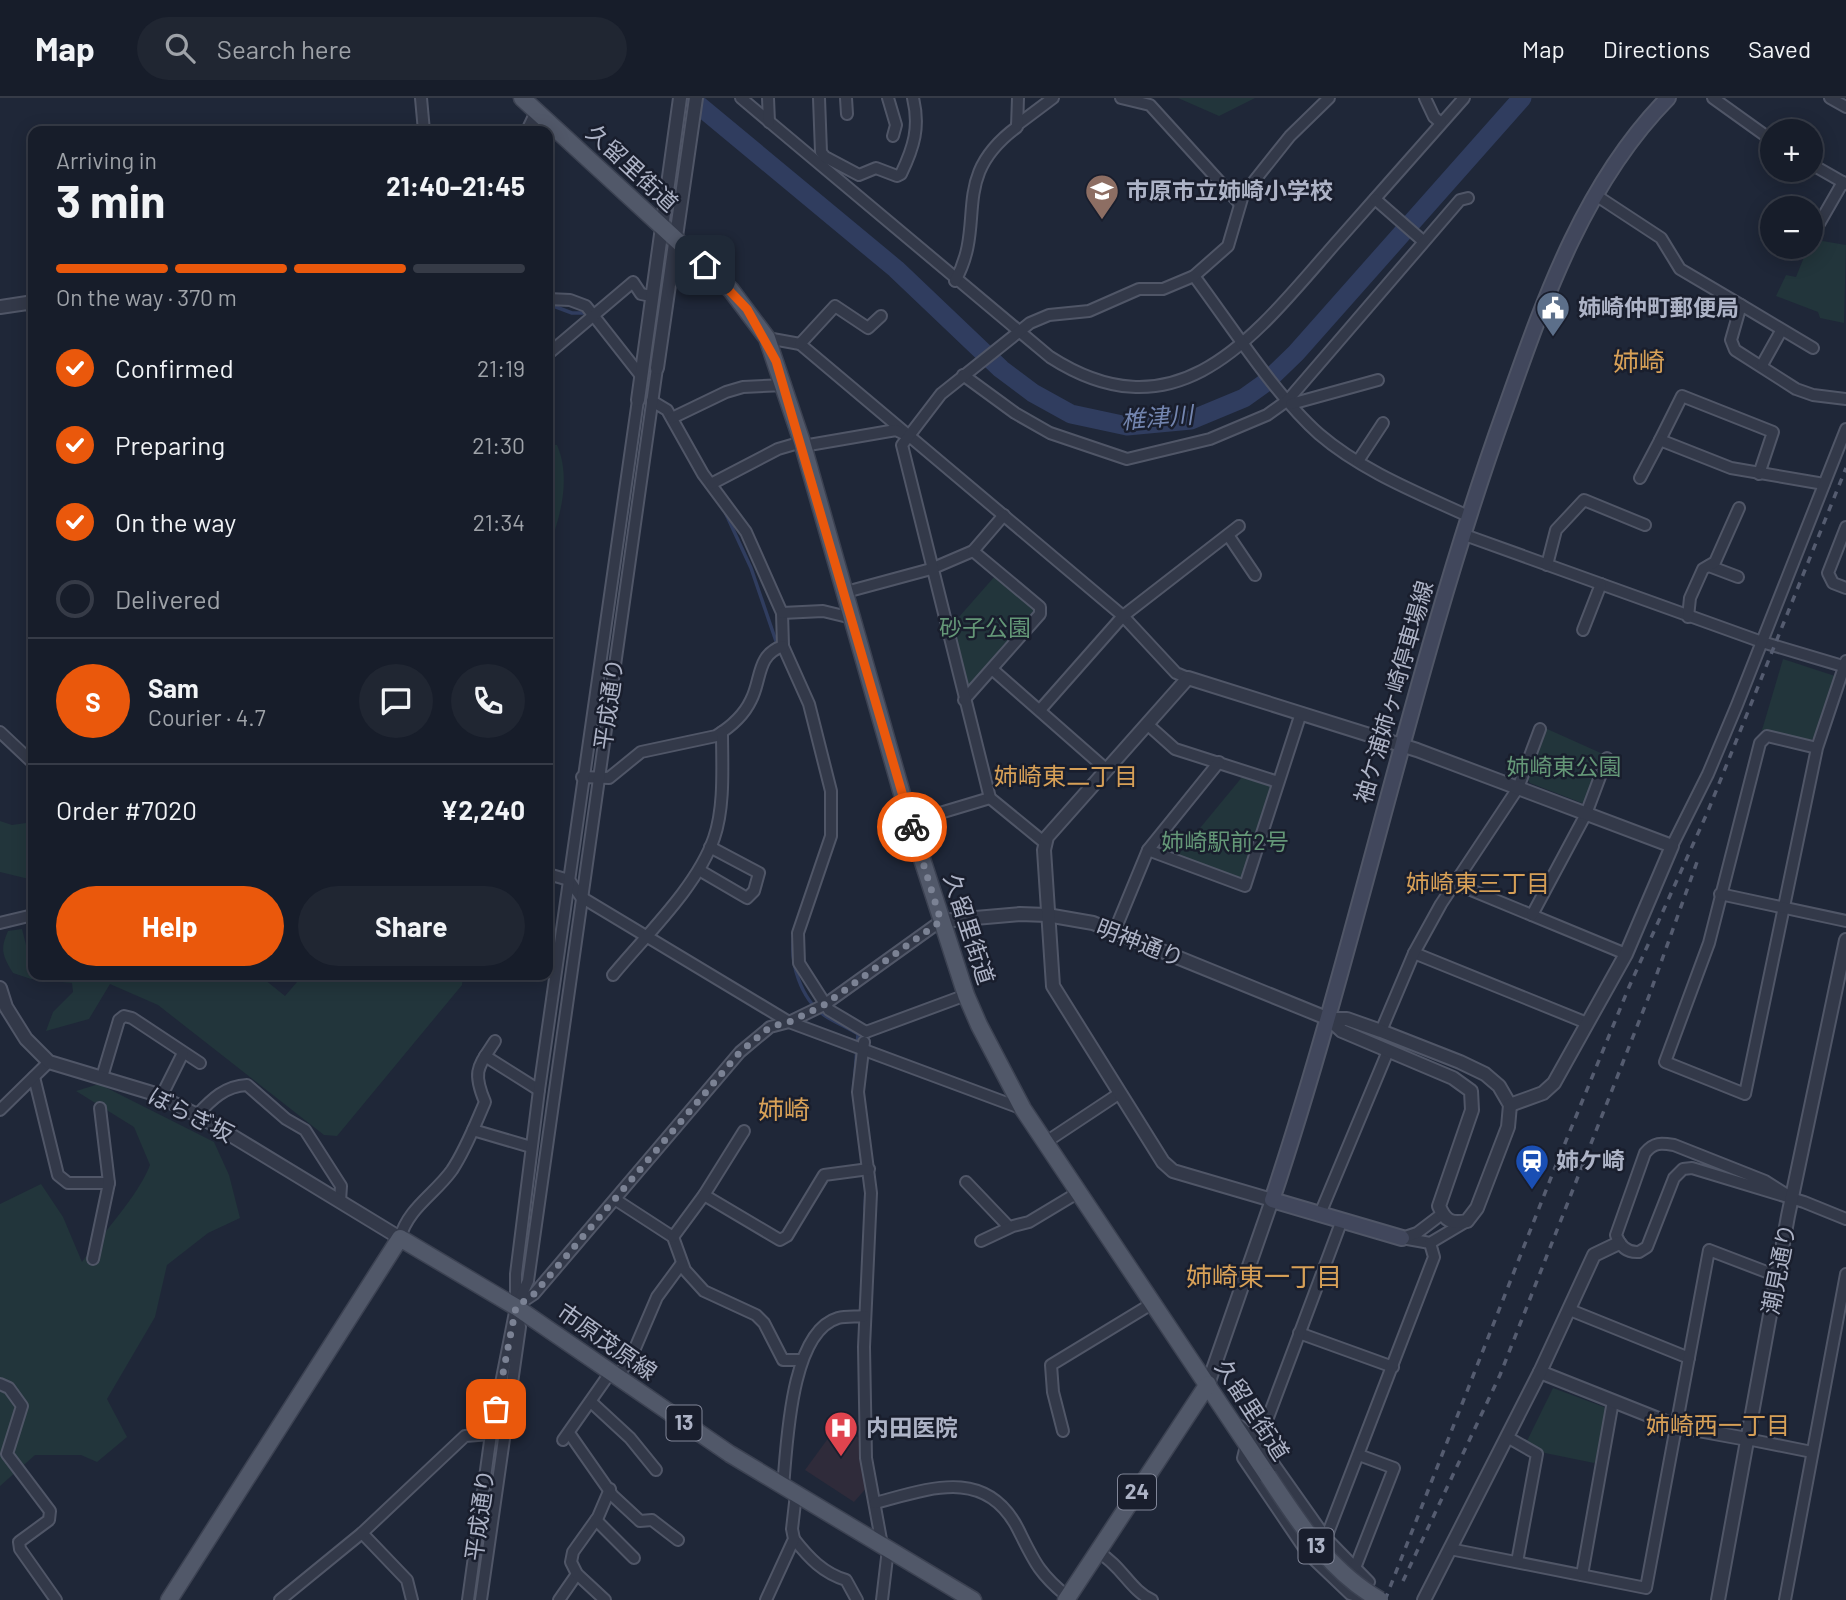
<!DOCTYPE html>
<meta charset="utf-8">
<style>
body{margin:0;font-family:Barlow,"Noto Sans JP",sans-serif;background:#202632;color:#f1f3f6;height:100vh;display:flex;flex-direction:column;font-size:26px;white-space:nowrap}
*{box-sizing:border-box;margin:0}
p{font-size:23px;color:#9ea2a8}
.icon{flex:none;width:38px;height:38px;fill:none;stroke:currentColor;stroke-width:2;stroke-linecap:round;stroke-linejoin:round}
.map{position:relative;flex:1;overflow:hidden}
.details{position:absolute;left:28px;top:28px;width:525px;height:854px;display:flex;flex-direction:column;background:#171d2a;border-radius:14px;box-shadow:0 4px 18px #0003,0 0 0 2px #363b47}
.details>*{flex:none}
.controls{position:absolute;left:1760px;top:21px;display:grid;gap:14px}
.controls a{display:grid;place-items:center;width:63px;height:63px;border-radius:50%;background:#171d2a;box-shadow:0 4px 18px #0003,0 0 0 2px #363b47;font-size:35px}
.pin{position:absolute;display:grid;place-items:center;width:60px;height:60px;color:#fff;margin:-30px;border-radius:14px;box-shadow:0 4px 10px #0006}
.courier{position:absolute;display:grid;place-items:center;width:70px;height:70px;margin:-35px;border:5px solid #ea580c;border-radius:50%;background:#fff;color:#222;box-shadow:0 2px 9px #0007}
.head em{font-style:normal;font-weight:700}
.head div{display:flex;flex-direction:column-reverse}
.head{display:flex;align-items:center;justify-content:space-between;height:119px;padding:0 28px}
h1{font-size:46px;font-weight:700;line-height:52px}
.bar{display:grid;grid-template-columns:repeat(4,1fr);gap:10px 7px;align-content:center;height:84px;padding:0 28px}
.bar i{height:9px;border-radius:5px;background:#363b47}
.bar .current{background:#ea580c}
.bar p{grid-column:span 4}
.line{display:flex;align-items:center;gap:18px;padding:0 28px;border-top:2px solid #363b47}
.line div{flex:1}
.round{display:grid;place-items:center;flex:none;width:74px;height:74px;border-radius:37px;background:#202632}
ol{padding:0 28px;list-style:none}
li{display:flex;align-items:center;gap:21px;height:77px}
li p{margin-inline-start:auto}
li .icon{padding:7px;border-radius:50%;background:#ea580c;color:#fff;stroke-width:4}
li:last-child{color:#9ea2a8}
li i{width:38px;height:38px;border:4px solid #363b47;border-radius:50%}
.cta{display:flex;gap:14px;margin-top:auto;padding:14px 28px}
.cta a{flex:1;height:80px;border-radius:42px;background:#ea580c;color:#fff;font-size:28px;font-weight:700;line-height:80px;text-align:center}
.cta a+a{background:#202632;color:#f1f3f6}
header{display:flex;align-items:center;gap:42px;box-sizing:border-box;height:98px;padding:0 35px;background:#171d2a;border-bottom:2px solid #363b47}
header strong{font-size:33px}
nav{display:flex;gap:38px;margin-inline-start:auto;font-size:24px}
.search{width:490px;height:63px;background:#202632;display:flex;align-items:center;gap:18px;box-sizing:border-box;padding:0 24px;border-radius:38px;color:#9ea2a8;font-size:26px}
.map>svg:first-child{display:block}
.medical{fill:#2f2b3a}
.green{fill:#22353b}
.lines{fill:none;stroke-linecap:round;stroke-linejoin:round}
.stream{stroke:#303d5f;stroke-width:3.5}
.river{stroke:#303d5f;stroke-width:19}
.minor-casing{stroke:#505667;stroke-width:14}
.tertiary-casing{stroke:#505667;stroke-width:16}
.secondary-casing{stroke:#505667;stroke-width:18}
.primary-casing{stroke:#3c4252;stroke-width:19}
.minor{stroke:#333949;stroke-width:10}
.tertiary{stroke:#333949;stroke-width:12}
.secondary{stroke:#41475c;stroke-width:14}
.primary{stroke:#515869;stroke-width:16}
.rail{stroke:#555c70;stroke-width:3.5;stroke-dasharray:7 7;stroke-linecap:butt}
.primary-bridge-casing{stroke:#3c4252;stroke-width:19;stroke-linecap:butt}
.primary-bridge{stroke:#515869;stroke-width:16}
.done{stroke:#7b8294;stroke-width:7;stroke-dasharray:0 12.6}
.route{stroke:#ea580c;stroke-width:9}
.labels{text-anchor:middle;stroke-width:5;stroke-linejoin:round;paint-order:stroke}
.shield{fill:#191e2d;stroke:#818698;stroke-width:2}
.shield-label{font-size:21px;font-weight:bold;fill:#adb3c6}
.street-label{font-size:23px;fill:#adb3c6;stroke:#191e2d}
.poi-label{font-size:23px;font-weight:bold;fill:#adb3c6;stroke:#191e2d;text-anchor:start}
.park-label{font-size:23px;fill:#649777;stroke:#191e2d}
.water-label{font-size:24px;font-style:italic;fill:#7486b0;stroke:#191e2d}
.neighbourhood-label{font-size:24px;fill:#d7a057;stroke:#191e2d}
.quarter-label{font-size:26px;fill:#d7a057;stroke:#191e2d}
</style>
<header>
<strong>Map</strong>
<div class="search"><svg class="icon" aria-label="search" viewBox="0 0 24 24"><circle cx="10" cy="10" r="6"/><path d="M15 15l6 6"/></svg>Search here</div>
<nav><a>Map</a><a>Directions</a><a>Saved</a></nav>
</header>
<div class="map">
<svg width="1846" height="1502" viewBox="0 0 1846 1502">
<rect width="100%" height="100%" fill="#1f2738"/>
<polygon class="medical" points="840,1324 868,1348 869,1387 854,1404 805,1372"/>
<g class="green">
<polygon points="1178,0 1255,0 1219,18"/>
<polygon points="1811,141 1846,147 1844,225 1820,220 1818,214 1776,198 1786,177 1796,179 1808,149 1811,149"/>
<path d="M548,346l9,1c14,32 4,72 -9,104z"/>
<polygon points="995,478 1034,510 1035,515 970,588 965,587 951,528"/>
<polygon points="1783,561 1835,578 1815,639 1811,642 1762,632"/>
<polygon points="1545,630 1603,656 1587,702 1582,705 1530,685 1527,680"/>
<polygon points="1243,678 1269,686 1271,690 1243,780 1239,782 1177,758"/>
<polygon points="0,723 12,727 33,724 33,782 0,774"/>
<path d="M22,831l6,24 5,-1v23h226l26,21 18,-21h160l-1,10 -125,151 -13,-1 -166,-130 -48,-21 -21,35 -43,12 7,-19 20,-20 -1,-9 -41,-4 -18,-6c-11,-18 -13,-24 -5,-42z"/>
<path d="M99,986l115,58 15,33 11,43 -32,15 -41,32 -12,52 -48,82 20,38 -30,25 -16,-7h-46l-35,31v-282l41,-20 22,33 19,45c21,-29 56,-66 68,-97l-16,-38 -58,-36z"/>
<polygon points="1553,1290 1604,1309 1607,1315 1598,1362 1594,1365 1545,1355 1527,1343"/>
</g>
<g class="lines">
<g class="stream">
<polyline points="548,206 572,215 588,215"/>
<polyline points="726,416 751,470 778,549"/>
<path d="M794,838c-5,26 7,63 30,79 10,7 23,12 34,19l-4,53"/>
<polyline points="865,1111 866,1091"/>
<polyline points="861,1335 861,1355"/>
</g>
<polyline class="river" points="690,0 896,171 1001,271 1033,295 1071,316 1127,328 1191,322 1244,300 1265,285 1296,255 1522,0"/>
<g class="minor-casing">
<g id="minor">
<polyline points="421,0 424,33"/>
<path d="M741,0l309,259c129,83 206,-23 284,-112 43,-49 87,-98 130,-147"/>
<polyline points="768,0 769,24"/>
<path d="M819,0l2,54 4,5 34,18 17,-7 21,8 4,-2c13,-27 19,-47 12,-76"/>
<polyline points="846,0 847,16"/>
<polyline points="888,0 896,27 893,38"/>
<polyline points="1121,0 1150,7 1239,105"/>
<polyline points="1425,0 1434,19 1441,25"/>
<polyline points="1713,0 1773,43"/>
<polyline points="1830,0 1846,9"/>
<polyline points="1017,27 1053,0"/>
<polyline points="1811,66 1846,86"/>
<polyline points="1597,98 1661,140 1680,171 1741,207 1731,242 1735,252 1796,291 1813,297 1846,301"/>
<polyline points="1375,101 1423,143"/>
<polyline points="1816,131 1843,84"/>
<path d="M1194,178c36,48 81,119 125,158 43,37 99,59 149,82"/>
<path d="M955,183c33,-59 -7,-103 62,-154l1,-29"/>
<polyline points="548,201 570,202 586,208 641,278"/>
<polyline points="1741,207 1813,250"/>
<polyline points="767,240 800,246 1123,518 1176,575 1188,580"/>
<polyline points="800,246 835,208 868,230 881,218"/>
<polyline points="548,256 633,184 641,196 651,198"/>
<polyline points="1762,267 1781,233"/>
<polyline points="963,277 1015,315 1050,335 1127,361 1210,341 1267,317 1288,302 1460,102 1468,100"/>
<polyline points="652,303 667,312 703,376 746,434 782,515 783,548 809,606 831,693 831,738 798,835 799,865 829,912 866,934"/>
<polyline points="1291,306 1378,282"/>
<polyline points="672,320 726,294 743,289 785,287"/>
<polyline points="1660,342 1682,298 1773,334 1759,376"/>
<polyline points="803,348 896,332 902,335"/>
<polyline points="1358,363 1383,325"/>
<polyline points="1640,380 1660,342 1731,370 1824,386"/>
<polyline points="711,386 778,351 802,344"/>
<polyline points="1846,429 1828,475 1833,485 1846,490"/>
<polyline points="1462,436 1762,544 1846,569"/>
<polyline points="1228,437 1255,477"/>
<polyline points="1547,467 1556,432 1584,402 1645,427"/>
<polyline points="1709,468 1738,479"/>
<polyline points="846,494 931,471 973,453 1004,417"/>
<polyline points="782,515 823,513 852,520"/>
<polyline points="1688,519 1690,500 1703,471 1715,464 1739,410"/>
<polyline points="1583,532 1601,486"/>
<polyline points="992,571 1107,672"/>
<polyline points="964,602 1040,516 1040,509 973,453"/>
<polyline points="1040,612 1123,518 1239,428"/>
<polyline points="1147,626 1175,651 1278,684"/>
<polyline points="0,634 33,665"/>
<polyline points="1817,650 1767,638 1760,645 1709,845 1665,964 1745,996 1817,650 1846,563"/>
<path d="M582,679l27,1 32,-26 75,-16c13,-8 28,-21 35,-36 11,-21 5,-45 32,-54"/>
<polyline points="910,724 990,700"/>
<polyline points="1045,745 990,700 902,347 941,296 1030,225 1049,217 1089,213 1139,191 1163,191 1194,178 1228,148 1243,97 1290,38 1329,0"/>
<polyline points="1672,748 1708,676 1737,607 1846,331"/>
<polyline points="1148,752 1245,788 1301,615"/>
<polyline points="699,772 747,800 754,793 759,775 710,749"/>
<polyline points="548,776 569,782 581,799 789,924 1023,1011"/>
<polyline points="1454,785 1626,856"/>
<polyline points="1720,796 1846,823"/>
<polyline points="1532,817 1586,716 1607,660"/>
<polyline points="0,825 33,817"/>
<polyline points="1115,832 1148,752 1219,664"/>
<polyline points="1414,855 1587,925"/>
<path d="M613,877c33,-40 84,-88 101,-137 11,-32 8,-73 8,-106"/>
<polyline points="1381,933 1414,855 1441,806 1518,690 1540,631"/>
<polyline points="866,934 966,897"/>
<polyline points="864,944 858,994 871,1095 864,1249 866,1360 882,1447"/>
<polyline points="485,958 539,992"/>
<polyline points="34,979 58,1077 68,1085 109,1085"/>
<polyline points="102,979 119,922 124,918 132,920 200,965"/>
<polyline points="161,999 183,955"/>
<polyline points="0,1012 49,964"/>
<path d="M197,1017c15,-16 28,-29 50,-30l39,34 19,11 36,56 -1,15"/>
<polyline points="473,1032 531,1049"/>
<polyline points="1046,1044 1120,995"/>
<polyline points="966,1084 1009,1129"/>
<polyline points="704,1097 780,1142 787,1138 824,1077 869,1071"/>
<path d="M1792,1100l-27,-17 -91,-36c-13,-2 -20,-3 -29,8l-29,82c4,11 11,18 23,17l8,-5 27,-69 9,-9 9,-1 112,34 42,17"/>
<polyline points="616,1102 673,1139 685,1172 704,1193 756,1217 764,1225 783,1262 800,1262"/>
<polyline points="1320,1116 1388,953"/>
<polyline points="673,1139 704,1097 744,1033"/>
<path d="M400,1140c8,-30 35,-44 52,-68 14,-21 23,-45 33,-68 -13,-31 -7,-35 10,-61"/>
<polyline points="1402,1140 1430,1145 1467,1123"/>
<polyline points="1402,1140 1417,1135 1442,1116"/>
<polyline points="981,1143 1013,1128 1029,1124 1079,1094"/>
<polyline points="93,1161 109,1085 100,1010"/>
<polyline points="516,1208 534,1196 740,954 770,929 789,924 824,907 941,823"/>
<polyline points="1570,1212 1689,1260"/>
<polyline points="1299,1235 1393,1269"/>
<polyline points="617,1280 633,1255 657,1199 682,1165"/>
<polyline points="0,1286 9,1290 22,1308 7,1356 50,1413 49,1422 19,1444 20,1451 56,1502"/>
<polyline points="591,1304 630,1340 656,1372"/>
<polyline points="1240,1328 1259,1345 1326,1440 1369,1484 1360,1499 1350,1496 1308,1456 1243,1360 1247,1344"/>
<polyline points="1063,1333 1053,1294 1051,1267 1153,1205"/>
<polyline points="569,1335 613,1398 640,1423 652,1422 678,1442"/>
<polyline points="1507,1339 1537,1356 1517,1464"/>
<polyline points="1747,1341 1812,1354"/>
<polyline points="563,1342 610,1275"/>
<polyline points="1257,1349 1342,1122"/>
<path d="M783,1389c4,-42 7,-155 55,-169 8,-2 19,-1 27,-2"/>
<path d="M875,1405c53,-14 111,-37 143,26 16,32 21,45 50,68"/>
<polyline points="596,1422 634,1460"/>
<polyline points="362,1435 407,1482 412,1502"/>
<polyline points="1326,1440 1434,1159 1430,1145"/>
<path d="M794,1441c15,19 29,34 52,41l11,20"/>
<polyline points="1450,1451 1646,1490 1709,1152 1777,1178"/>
<path d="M1098,1454c24,14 33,39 54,48"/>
<polyline points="1355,1470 1394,1370 1359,1357"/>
<polyline points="1582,1477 1613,1303"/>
<polyline points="280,1502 362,1435 465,1338 491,1336"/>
<polyline points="468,1502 491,1336 516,1209 516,1176 539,992 638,302"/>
<polyline points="481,1502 520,1229 516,1209 528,1183 657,270"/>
<polyline points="559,1502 577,1476"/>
<polyline points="605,1502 577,1476 571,1464 573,1454 598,1419 610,1391"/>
<polyline points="766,1502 794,1441 792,1431 796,1396"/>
<polyline points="882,1502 888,1451"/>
<polyline points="1785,1502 1846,1176"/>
</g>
</g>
<g class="tertiary-casing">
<g id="tertiary">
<polyline points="528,33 537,14"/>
<polyline points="0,209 27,205 33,208"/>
<polyline points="657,270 696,0"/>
<polyline points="638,302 680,0"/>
<polyline points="941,823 1020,816 1047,817 1093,825 1329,921"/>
<polyline points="0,890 6,909 26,941 49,964 152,995 201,1019 400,1140"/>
<path d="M1329,921h18l34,12 79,31 25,12 14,12 11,19 -2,22 -31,81 -10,13c-16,3 -22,0 -28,-15l33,-96 -1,-19 -18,-13 -111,-47z"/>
<polyline points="1540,1274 1676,1328 1747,1341"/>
<polyline points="1208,1286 1272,1102 1173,1073 1163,1064 1053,888 1044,752 1047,739 1188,580 1417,652 1672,748 1626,856 1554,985 1543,995 1510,1007"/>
<polyline points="1424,1502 1540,1274 1594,1157 1619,1145"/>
<polyline points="1718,1502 1788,1118 1846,842"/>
</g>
</g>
<g class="secondary-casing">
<path id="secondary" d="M1402,1140l-130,-38c87,-261 140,-531 233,-790 39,-110 79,-227 163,-312"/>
</g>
<g class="primary-casing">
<g id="primary">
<polyline points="522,0 731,192 767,240 802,344 910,724 966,897 979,927 1023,1011 1268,1378"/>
<polyline points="169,1502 400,1140 516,1209 730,1356 973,1502"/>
<polyline points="1066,1502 1208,1286"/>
</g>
</g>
<use href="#minor" class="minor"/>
<use href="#tertiary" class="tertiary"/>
<use href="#secondary" class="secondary"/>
<use href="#primary" class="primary"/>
<g class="rail">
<polyline points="1403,1483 1500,1277 1649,898 1697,764"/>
<polyline points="1385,1502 1552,1077 1629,889 1708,713 1846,370"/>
</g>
<g class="primary-bridge-casing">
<path id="primary-bridge" d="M1268,1378c32,48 61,95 112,124"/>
</g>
<use href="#primary-bridge" class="primary-bridge"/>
</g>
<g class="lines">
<polyline class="done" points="496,1311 516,1209 534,1196 740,954 770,929 789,924 824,907 941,823 912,729"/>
<polyline class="route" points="705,167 747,211 776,263 912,729"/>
</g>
<defs>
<g id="school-pin" transform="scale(1.75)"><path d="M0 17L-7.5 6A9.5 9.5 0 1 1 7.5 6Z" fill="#8d6e63" stroke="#191e2d"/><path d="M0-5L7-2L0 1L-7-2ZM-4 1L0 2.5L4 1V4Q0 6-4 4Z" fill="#fff"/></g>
<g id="civic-pin" transform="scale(1.75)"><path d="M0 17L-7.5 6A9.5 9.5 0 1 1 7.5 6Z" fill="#5c6f8a" stroke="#191e2d"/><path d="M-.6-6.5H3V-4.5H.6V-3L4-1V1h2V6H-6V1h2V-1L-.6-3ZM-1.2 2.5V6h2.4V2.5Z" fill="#fff"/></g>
<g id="station-pin" transform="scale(1.75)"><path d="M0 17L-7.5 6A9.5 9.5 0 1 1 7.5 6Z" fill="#1a4fb4" stroke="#191e2d"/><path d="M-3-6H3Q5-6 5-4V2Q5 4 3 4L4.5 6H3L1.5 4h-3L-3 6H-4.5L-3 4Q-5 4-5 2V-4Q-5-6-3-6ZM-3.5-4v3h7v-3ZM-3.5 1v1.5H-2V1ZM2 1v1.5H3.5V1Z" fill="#fff"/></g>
<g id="hospital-pin" transform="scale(1.75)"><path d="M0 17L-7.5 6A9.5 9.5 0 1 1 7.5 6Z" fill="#e0444e" stroke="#191e2d"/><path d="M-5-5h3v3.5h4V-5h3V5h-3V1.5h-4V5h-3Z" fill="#fff"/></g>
</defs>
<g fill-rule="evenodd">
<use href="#school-pin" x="1102" y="93"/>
<use href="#civic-pin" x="1553" y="210"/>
<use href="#station-pin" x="1532" y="1063"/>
<use href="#hospital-pin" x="841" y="1330"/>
</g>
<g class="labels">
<g class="shield">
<rect x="666.5" y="1307.5" width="35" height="35" rx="5"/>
<rect x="1118" y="1376.5" width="38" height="35" rx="5"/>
<rect x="1298.5" y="1430.5" width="35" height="35" rx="5"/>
</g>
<g class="shield-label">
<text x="684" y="1332">13</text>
<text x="1137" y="1401">24</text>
<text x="1316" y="1455">13</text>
</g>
<g class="street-label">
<text transform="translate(632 70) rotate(43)" y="8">久留里街道</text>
<text transform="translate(1394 594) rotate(-74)" y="8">袖ケ浦姉ヶ崎停車場線</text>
<text transform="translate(609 606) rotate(-82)" y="8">平成通り</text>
<text transform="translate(969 831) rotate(72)" y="8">久留里街道</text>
<text transform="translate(1140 845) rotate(21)" y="8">明神通り</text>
<text transform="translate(191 1017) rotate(27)" y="8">ぼらぎ坂</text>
<text transform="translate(1779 1171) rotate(-79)" y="8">潮見通り</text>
<text transform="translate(607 1244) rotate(35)" y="8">市原茂原線</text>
<text transform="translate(1252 1312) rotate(57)" y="8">久留里街道</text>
<text transform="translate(480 1417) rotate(-82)" y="8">平成通り</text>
</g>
<g class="poi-label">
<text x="1126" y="101">市原市立姉崎小学校</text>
<text x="1578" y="218">姉崎仲町郵便局</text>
<text x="1556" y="1071">姉ケ崎</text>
<text x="866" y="1338">内田医院</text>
</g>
<g class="park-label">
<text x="985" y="538">砂子公園</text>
<text x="1564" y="677">姉崎東公園</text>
<text x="1225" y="752">姉崎駅前2号</text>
</g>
<g class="water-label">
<text transform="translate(1157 320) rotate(-5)" y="8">椎津川</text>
</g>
<g class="neighbourhood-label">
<text x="1066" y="687">姉崎東二丁目</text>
<text x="1478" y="794">姉崎東三丁目</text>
<text x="1718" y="1336">姉崎西一丁目</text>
</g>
<g class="quarter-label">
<text x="1639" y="273">姉崎</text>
<text x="784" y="1021">姉崎</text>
<text x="1264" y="1188">姉崎東一丁目</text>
</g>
</g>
</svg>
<div class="controls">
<a>+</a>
<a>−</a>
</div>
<div class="pin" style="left:496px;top:1311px;background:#ea580c"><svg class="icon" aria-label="bag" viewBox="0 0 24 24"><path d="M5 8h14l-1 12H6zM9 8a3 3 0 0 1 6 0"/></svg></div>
<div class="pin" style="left:705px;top:167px;background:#1f2937"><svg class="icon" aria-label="home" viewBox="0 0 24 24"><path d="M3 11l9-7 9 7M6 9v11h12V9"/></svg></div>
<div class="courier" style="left:912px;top:729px"><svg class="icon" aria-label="bike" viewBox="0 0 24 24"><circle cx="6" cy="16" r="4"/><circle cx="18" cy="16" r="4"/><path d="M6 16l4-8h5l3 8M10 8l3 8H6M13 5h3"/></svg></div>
<section class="details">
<div class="head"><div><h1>3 min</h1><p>Arriving in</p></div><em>21:40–21:45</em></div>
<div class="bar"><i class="current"></i><i class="current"></i><i class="current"></i><i></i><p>On the way · 370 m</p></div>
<ol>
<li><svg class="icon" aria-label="check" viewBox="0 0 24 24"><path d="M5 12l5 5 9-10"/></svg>Confirmed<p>21:19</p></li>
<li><svg class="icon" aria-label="check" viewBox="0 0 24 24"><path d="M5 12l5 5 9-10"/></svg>Preparing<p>21:30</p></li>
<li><svg class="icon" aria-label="check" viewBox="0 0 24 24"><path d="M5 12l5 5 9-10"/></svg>On the way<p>21:34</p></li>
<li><i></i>Delivered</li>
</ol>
<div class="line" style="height:126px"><b class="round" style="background:#ea580c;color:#fff">S</b><div><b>Sam</b><p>Courier · 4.7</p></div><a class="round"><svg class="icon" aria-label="chat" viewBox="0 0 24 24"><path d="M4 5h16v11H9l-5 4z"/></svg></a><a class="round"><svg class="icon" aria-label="phone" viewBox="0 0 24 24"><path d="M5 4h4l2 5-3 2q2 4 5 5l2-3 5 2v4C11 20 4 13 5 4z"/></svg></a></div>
<div class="line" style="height:91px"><div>Order #7020</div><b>¥2,240</b></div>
<div class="cta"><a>Help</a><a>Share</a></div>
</section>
</div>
